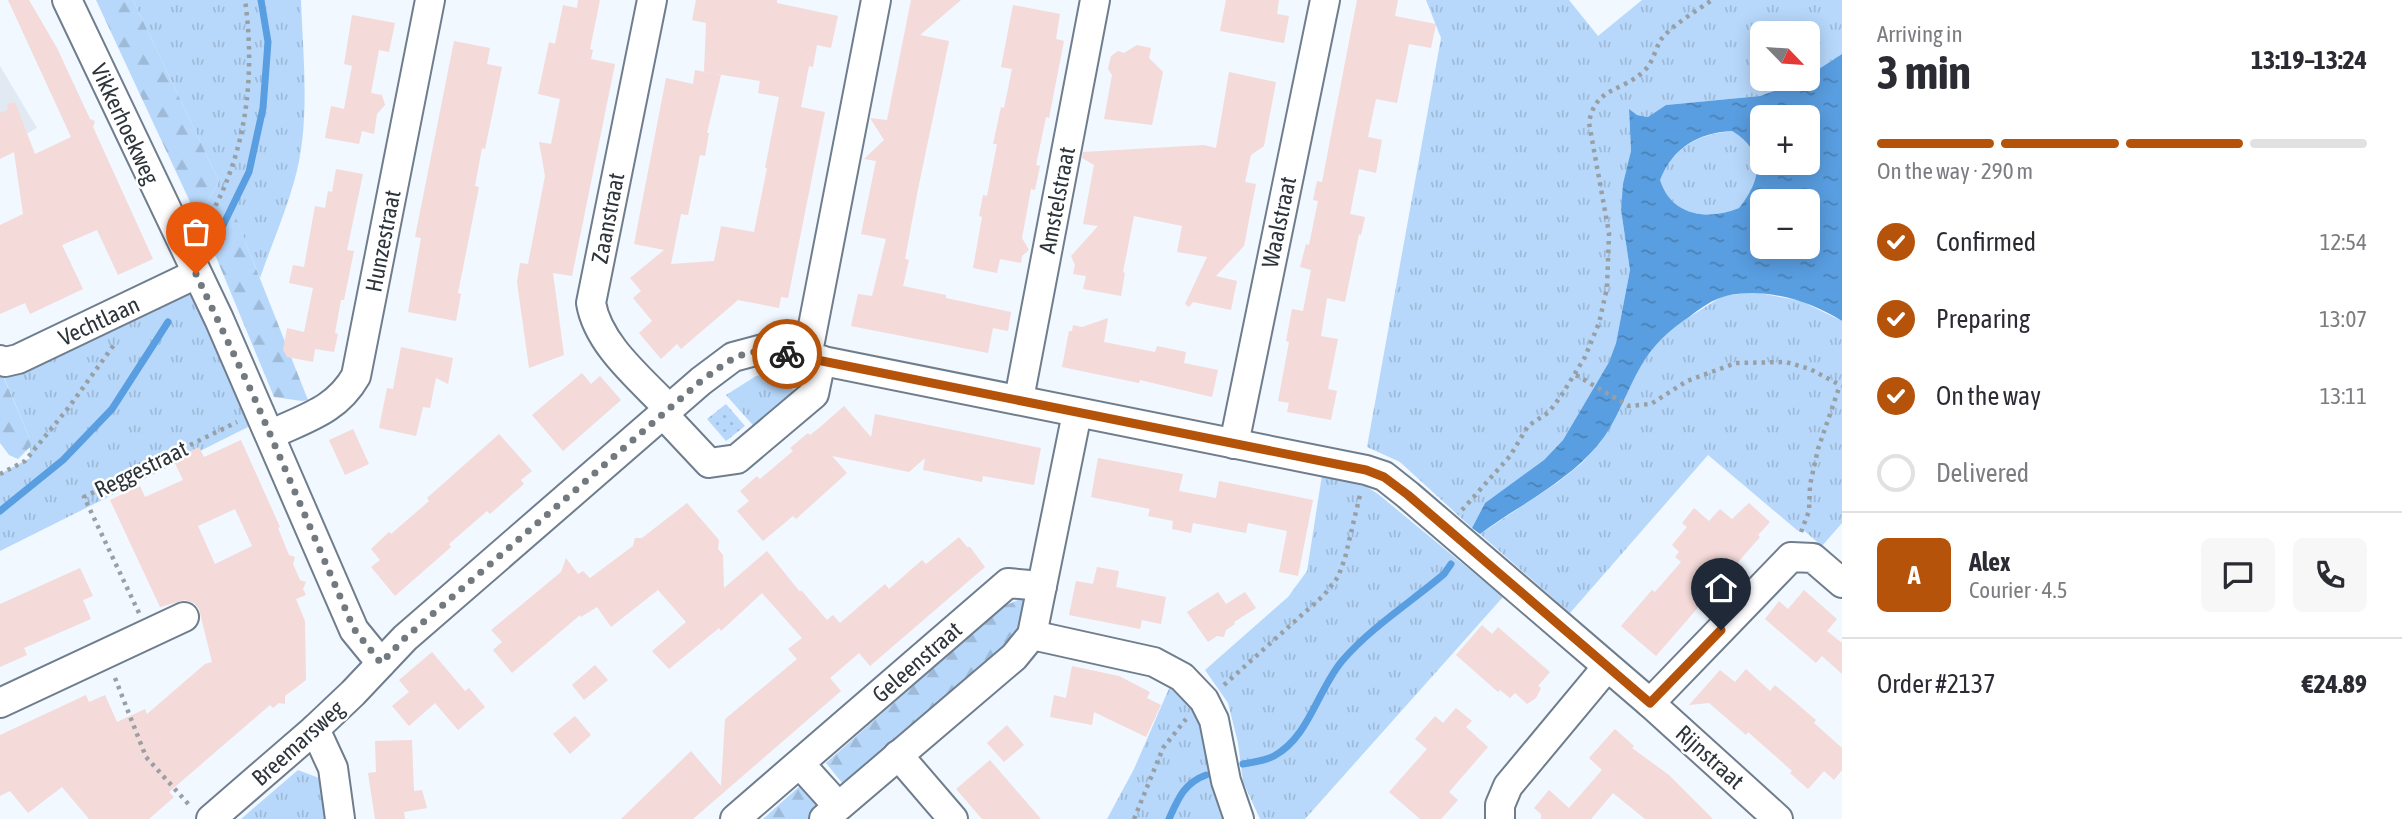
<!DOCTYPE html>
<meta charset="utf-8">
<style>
body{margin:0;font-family:"Asap Condensed",sans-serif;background:#f7f7f7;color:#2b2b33;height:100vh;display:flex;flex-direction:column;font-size:26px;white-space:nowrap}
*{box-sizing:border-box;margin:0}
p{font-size:23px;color:#7c7c81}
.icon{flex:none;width:38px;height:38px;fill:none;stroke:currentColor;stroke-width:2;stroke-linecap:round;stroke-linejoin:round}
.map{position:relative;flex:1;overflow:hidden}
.drawer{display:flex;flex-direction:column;background:#fff;width:560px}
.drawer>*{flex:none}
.needle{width:46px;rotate:115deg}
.buttons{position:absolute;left:1750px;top:21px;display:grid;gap:14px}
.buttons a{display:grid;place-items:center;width:70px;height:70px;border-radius:10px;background:#fff;box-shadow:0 4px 18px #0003;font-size:35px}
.pin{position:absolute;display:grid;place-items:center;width:60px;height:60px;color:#fff;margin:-72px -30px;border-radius:50% 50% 50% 0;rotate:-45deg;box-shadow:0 0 7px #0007}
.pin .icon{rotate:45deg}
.courier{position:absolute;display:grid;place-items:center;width:70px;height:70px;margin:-35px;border:5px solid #b45309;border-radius:50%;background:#fff;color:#222;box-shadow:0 2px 9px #0007}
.head em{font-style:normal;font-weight:700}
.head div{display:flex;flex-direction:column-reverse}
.head{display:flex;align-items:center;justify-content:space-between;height:119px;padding:0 35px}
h1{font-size:46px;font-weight:700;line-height:52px}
.bar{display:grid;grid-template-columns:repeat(4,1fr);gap:10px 7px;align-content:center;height:84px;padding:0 35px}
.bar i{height:9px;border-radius:5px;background:#e1e1e2}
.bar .selected{background:#b45309}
.bar p{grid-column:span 4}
.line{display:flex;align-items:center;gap:18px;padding:0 35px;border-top:2px solid #e1e1e2}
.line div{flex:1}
.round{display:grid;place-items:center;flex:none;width:74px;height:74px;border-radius:10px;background:#f7f7f7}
ol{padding:0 35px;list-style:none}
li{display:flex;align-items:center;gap:21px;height:77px}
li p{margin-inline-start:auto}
li .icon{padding:7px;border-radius:50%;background:#b45309;color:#fff;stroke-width:4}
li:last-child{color:#7c7c81}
li i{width:38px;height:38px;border:4px solid #e1e1e2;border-radius:50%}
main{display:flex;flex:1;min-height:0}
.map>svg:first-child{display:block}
.built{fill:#e1eaf3}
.grass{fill:url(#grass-tufts)}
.forest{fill:url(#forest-firs)}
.park{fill:url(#park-dots)}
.water{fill:url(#water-ripples);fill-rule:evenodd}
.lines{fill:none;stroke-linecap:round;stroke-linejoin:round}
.stream{stroke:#599ee1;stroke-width:7}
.building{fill:#f4dad8;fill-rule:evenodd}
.minor-casing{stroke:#6f7d8d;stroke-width:32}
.path{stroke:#989fa5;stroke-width:4.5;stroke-dasharray:3.5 5;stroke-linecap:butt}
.minor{stroke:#fff;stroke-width:28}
.done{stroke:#72797f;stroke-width:7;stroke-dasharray:0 12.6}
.route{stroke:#b45309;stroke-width:9}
.labels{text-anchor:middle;stroke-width:5;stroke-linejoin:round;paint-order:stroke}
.street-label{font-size:23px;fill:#2d343a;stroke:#fff}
</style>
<main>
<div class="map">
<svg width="1842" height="819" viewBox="0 0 1842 819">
<defs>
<pattern id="grass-tufts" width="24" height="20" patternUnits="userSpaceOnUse" patternTransform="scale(1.75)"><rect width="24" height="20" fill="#b7d8fb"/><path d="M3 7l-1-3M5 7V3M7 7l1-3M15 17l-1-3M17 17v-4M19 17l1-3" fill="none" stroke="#9ebad8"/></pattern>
<pattern id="forest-firs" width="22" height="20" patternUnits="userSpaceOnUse" patternTransform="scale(1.75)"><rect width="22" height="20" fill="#b7d8fb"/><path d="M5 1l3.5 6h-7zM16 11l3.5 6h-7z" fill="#9ebad8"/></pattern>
<pattern id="park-dots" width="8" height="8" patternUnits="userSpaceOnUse" patternTransform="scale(1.75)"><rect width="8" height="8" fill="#b7d8fb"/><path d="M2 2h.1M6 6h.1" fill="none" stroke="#9ebad8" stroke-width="1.8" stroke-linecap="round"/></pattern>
<pattern id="water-ripples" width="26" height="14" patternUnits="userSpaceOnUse" patternTransform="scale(1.75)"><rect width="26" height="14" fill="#599ee1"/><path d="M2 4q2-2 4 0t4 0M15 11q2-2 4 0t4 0" fill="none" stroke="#4a82b7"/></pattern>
</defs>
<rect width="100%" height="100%" fill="#f1f8ff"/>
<polygon class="built" points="0,66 37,128 0,149"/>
<g class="grass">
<path d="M133,0h168c2,59 10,124 -7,182 -9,32 -23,64 -34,96l-24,-59 -20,38 -18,-38 21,-38z"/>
<polygon points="1426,0 1569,0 1598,36 1642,0 1842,0 1842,54 1808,76 1808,33 1762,33 1762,79 1803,79 1784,89 1760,96 1666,105 1649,117 1637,115 1629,110 1631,151 1621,210 1630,270 1616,343 1609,362 1563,440 1544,460 1485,503 1472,528 1400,462 1367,447 1441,38"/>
<path d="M1732,131c34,21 30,48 7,77 -32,13 -67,8 -80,-27 14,-33 38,-47 73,-50z"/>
<polygon points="191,290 258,422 0,551 0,474 30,458 30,439 0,368"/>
<polygon points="1755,292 1801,301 1842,321 1842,523 1822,546 1801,528 1798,531 1708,455 1570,613 1480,534 1557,483 1582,463 1600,443 1642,364 1658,341 1678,324 1723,296"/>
<polygon points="768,373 777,375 800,396 759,432 726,395 756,376"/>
<polygon points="1322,475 1367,487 1378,494 1503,597 1305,819 1260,819 1243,782 1238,743 1228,703 1205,670 1288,597 1307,571"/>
<polygon points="1171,684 1208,723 1229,819 1107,819 1134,769"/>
<polygon points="298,770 319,778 325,819 241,819"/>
</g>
<g class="forest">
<polygon points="96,0 133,0 219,181 198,219"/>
<polygon points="236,218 308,400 302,401 274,397 216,257"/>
<polygon points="0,369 30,439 30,447 18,459 9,455 0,443"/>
<polygon points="1027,596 1015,638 847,789 826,763 1002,607"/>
<polygon points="802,784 822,810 812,819 763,819"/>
</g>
<polygon class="park" points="726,404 745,426 726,441 707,419"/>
<path class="water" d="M1842,54v267c-34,-21 -77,-34 -116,-25 -13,3 -27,13 -37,21 -20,13 -36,28 -48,49 -15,25 -24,56 -43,79 -32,38 -79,60 -118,89l-8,-6 13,-25 59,-43 19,-20 46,-78 7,-19 14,-73 -9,-60 2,-26 8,-33 -2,-42 8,6 11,2 18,-12 94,-9 48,-17v-3zM1762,117h46v46h-46zM1732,131c34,21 30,48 7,77 -31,13 -68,8 -79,-28 13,-32 37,-47 72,-49zM1762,201h46v46h-46z"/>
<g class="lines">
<g class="stream">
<polyline points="211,250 249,172 263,108 268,42 261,0"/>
<polyline points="0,511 63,460 112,409 168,322"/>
<path d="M1243,764c10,-2 22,-3 31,-8 35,-19 43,-65 68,-95 28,-33 69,-59 102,-87l7,-10"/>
<path d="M1169,819c9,-20 15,-36 37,-44"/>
</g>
</g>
<g class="building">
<polygon points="8,0 29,0 57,48 90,119 95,121 93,127 153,259 118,275 97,230 62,245 83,289 30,314 25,303 0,314 0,225 23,214 14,152 0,159 0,113 8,110 7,104 15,102 35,154 71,137"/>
<polygon points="578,0 600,0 590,49 593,50 591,59 615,64 572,276 553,273 564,355 529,368 517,282 520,263 528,264 545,176 539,142 551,144 560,99 538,94 549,42 555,44 563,5 577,8"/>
<polygon points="696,0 777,0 777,3 838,16 831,48 817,45 813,67 809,66 801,107 825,112 788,298 781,297 779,308 738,300 681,349 677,344 661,359 639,333 652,321 633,298 641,291 630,278 664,250 634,244 666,78 693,84 695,70 721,75 707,133 709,133 705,156 700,155 688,215 681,214 671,264 714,261 721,226 754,232 767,168 765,168 779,97 758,93 760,81 704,72 706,23 692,20"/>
<polygon points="911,0 961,0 920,35 949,41 918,189 905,259 909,260 903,286 946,295 946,298 1011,312 1008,331 993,328 988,353 851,326 858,294 872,296 886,239 861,234 876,161 864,159 884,140 870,118 887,120"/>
<polygon points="1226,0 1279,0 1277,14 1289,16 1284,43 1220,31"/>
<polygon points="1357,0 1398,0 1395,16 1436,24 1431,48 1409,44 1397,103 1376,99 1368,137 1382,140 1376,173 1359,169 1350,214 1365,217 1361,235 1359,234 1345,302 1327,298 1321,336 1338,339 1328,389 1337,391 1331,420 1287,412 1289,403 1278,401 1289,342 1286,341 1292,309 1303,311 1311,270 1300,267 1306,244 1309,245 1318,201 1313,200 1317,181 1322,182"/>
<polygon points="1013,5 1060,14 1056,39 1064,41 1049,118 1046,117 1036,165 1040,166 1035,190 1031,189 1022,238 1029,250 1022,256 1021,263 1000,259 997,273 973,268 982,217 979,216 983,195 987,196 997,144 993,144 1001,107 1004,108 1012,69 1001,67"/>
<polygon points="352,15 395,23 389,52 379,50 371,93 382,95 385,105 377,114 374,134 362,131 359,144 325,138 331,106 344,109 352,66 344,64"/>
<polygon points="454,41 490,48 487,64 502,67 485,149 482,148 475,186 479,187 458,293 461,294 456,321 408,312 421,238 415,237"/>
<polygon points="1137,45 1151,48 1149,58 1163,72 1152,125 1104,119 1112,75 1108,69 1111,56 1118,51 1124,53"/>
<polygon points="1229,72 1276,82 1264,146 1251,155 1245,182 1256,184 1244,246 1216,276 1237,281 1231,310 1193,302 1189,307 1185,304 1207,257 1177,252 1182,226 1134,216 1123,272 1125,273 1121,296 1083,289 1086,276 1073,274 1075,265 1071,256 1098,226 1083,224 1094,165 1082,158 1083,152 1204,145 1216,148"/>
<polygon points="336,169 363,174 347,250 354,251 344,300 341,300 335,333 338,334 334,352 315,349 313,362 287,357 283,350 287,328 304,332 313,288 289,283 293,265 304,267 315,206 325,208 328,191 332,192"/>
<polygon points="1108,318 1104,342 1155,352 1157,346 1186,352 1184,363 1218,370 1212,397 1140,380 1139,383 1062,367 1069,331 1072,331 1073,325 1082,327"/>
<polygon points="401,347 453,358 448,384 436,378 430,408 423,407 416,436 379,428 387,388 393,389"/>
<polygon points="582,373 591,384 600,376 621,400 563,451 532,415"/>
<polygon points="844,406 871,437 875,414 1041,448 1034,485 983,476 982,482 923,470 925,458 909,472 832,456 847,473 796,519 793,516 763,541 737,511 749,501 740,491 757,476 760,479 793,451 790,448 808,433 810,435 819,428"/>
<polygon points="353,429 369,464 345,475 329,440"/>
<polygon points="499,434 532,471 521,480 524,484 490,514 487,511 449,544 451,547 395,596 371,567 380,560 371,549 389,532 391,534 429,501 427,498"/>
<path d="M241,440l39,87 -2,1 11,27 6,2 -2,7 7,16 6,2 -3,7 3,6 -10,4 9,22 1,59 -21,16v8l-6,-1 -6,5 -3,-3 -101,87 5,5 -25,22h-60l-27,-32 -34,26 -18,-22 -10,5v-61l86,-40 3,7 16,-7 12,27 28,-13 2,5 58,-50 7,-2 -13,-53 -5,-6 -9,-3 -25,7 -50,-107 30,-14 5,11 38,-17 -10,-21 26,-12 5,10zM235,509l17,37 -37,18 -17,-38z"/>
<polygon points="1098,458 1183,474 1179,491 1216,498 1219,481 1313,500 1298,576 1279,572 1287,531 1248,523 1246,533 1193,523 1191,533 1172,529 1173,521 1148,516 1150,509 1091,497"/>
<polygon points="687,503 719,540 718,549 723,555 724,588 767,551 800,592 801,590 827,620 833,615 840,623 885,584 889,589 922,560 926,564 959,537 967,547 970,547 985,567 870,666 859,653 830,678 841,691 693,819 621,819 691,751 721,786 725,719 797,659 788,649 802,638 762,593 721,631 719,628 669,669 652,651 686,622 658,590 611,627 597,607 581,617 580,615 512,673 493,650 502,642 491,630 561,572 566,558 578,574 583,571 590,578 633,546 635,538 642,538"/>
<polygon points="1749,503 1770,522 1758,535 1760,537 1711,593 1712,614 1701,604 1656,656 1621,626 1652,590 1655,592 1681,562 1675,557 1679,552 1672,545 1687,527 1682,523 1694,508 1709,521 1720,509 1732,519"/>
<polygon points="1097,567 1119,571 1116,587 1166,597 1161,624 1142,620 1140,629 1069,615 1076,581 1093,584"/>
<polygon points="80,568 93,596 83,600 91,619 24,648 27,655 0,667 0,604"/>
<polygon points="1804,590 1837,619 1827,631 1842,643 1842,674 1822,656 1816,663 1765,619 1779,601 1788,609"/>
<polygon points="1218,592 1226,604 1245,592 1256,608 1234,622 1235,624 1226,630 1224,637 1217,636 1208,642 1187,612"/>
<polygon points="1482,625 1492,634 1498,627 1550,672 1538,686 1541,688 1536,698 1527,704 1515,693 1510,698 1500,690 1498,692 1456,655"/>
<polygon points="432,652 465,691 469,688 485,707 458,730 435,703 409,726 392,706 409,692 399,680"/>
<polygon points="595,665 608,680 584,700 572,685"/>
<polygon points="1072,666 1119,676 1150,692 1147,698 1161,705 1146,737 1094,712 1092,725 1050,717 1054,695 1066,698"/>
<polygon points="1746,669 1770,691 1775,685 1816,720 1814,723 1842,748 1842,770 1834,780 1824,771 1808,789 1790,773 1792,771 1748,732 1746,735 1709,703 1689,705 1720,670 1735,682"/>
<polygon points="1456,708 1472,721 1466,727 1488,747 1449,792 1458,800 1441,819 1420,819 1389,792 1427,749 1415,739 1435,716 1443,723"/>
<polygon points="575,716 591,735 570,754 553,734"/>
<polygon points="1007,725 1024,745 1004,762 987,743"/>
<polygon points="1615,729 1634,746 1632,748 1669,775 1713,819 1645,819 1613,793 1591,819 1541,819 1541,814 1534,808 1549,790 1569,808 1602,770 1589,758"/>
<polygon points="412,740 414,791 422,790 427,808 404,812 405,819 375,819 368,773 376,772 375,741"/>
<polygon points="990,760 1041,819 982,819 956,789"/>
</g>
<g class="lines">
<g class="minor-casing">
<g id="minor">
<polyline points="67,0 219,319 354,630 381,663"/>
<path d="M652,0l-61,303c7,42 50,76 78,106"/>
<polyline points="807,357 876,0"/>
<polyline points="0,360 5,362 18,359 196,274"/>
<polyline points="1019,399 1095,0"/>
<polyline points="663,414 709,463 737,459 814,394 821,360"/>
<path d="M270,435c35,-17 66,-24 86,-59l74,-376"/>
<polyline points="1234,444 1325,0"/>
<polyline points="1032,635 1154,662 1182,677 1204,700 1214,720 1226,781 1239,819"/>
<polyline points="0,703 184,617"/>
<polyline points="1650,703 1791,557 1813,558 1842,583"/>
<polyline points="315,729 333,768 340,819"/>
<polyline points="898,755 953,819"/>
<polyline points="800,764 838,806"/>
<polyline points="211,819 315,729 353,693 405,638 701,381 733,357 763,349 1366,470 1384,476 1408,495 1650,703 1778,819"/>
<polyline points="735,819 1008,583 1042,586"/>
<polyline points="824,819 1014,657 1032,635 1077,413"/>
<polyline points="1500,819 1500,805 1508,786 1607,667"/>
</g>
</g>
<g class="path">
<path d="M203,228c43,-69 53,-149 42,-228"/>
<polyline points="1576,375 1629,406 1651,404 1687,381 1736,363 1786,362 1810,369 1842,386"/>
<polyline points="0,474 25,461 69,407 116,342"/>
<path d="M1462,510l48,-54 18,-30 21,-14 12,-16 24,-39 14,-34 8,-35 2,-55 -20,-110c6,-37 33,-30 56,-53 8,-8 10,-20 15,-29 9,-14 38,-31 52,-41"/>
<polyline points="1801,532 1809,511 1810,485 1818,449 1840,385"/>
<polyline points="139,613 84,497 237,422"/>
<polyline points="115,678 146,757 191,807"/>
<polyline points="1224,685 1324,595 1338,577 1345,558 1360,495"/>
<polyline points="1134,819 1163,748 1186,719"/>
</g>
<use href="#minor" class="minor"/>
</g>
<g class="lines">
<path class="done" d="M196,274l58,123 100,232 27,34 24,-25 296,-257c33,-24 43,-35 86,-27"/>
<polyline class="route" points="787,354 1366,470 1384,477 1408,495 1650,703 1721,630"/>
</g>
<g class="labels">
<g class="street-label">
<text transform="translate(125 124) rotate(65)" y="8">Vikkerhoekweg</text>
<text transform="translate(1057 200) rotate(-79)" y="8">Amstelstraat</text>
<text transform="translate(608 218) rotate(-79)" y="8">Zaanstraat</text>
<text transform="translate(1279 222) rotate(-78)" y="8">Waalstraat</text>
<text transform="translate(383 241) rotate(-79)" y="8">Hunzestraat</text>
<text transform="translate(99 321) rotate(-25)" y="8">Vechtlaan</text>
<text transform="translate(141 469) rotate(-26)" y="8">Reggestraat</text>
<text transform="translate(917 662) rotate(-41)" y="8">Geleenstraat</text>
<text transform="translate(298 743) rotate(-42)" y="8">Breemarsweg</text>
<text transform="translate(1710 757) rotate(42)" y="8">Rijnstraat</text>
</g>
</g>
</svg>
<div class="buttons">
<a><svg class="needle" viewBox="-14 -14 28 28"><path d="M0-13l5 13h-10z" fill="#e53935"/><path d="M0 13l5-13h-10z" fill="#7c7c81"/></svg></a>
<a>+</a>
<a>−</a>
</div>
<div class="pin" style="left:196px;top:274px;background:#ea580c"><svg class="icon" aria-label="bag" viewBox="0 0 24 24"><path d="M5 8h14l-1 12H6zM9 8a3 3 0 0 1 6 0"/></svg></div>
<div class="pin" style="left:1721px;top:630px;background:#1f2937"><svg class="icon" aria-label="home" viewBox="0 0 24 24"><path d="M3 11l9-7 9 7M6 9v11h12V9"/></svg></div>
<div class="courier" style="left:787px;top:354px"><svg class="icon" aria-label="bike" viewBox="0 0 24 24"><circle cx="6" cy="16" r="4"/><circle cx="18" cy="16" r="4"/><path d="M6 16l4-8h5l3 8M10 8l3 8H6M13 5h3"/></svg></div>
</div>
<section class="drawer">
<div class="head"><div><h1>3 min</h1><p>Arriving in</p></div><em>13:19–13:24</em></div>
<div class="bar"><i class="selected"></i><i class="selected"></i><i class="selected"></i><i></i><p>On the way · 290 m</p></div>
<ol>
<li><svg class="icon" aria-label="check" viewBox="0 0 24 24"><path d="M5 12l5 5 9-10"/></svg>Confirmed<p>12:54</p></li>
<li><svg class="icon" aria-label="check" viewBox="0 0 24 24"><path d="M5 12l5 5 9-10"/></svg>Preparing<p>13:07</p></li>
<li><svg class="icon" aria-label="check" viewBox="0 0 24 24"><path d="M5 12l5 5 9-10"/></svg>On the way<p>13:11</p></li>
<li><i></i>Delivered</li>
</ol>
<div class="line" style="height:126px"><b class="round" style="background:#b45309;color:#fff">A</b><div><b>Alex</b><p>Courier · 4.5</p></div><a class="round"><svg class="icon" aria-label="chat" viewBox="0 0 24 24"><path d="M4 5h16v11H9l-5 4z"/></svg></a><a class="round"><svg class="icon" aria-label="phone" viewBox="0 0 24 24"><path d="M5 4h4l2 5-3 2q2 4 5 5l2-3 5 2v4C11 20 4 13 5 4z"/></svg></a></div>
<div class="line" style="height:91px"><div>Order #2137</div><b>€24.89</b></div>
</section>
</main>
